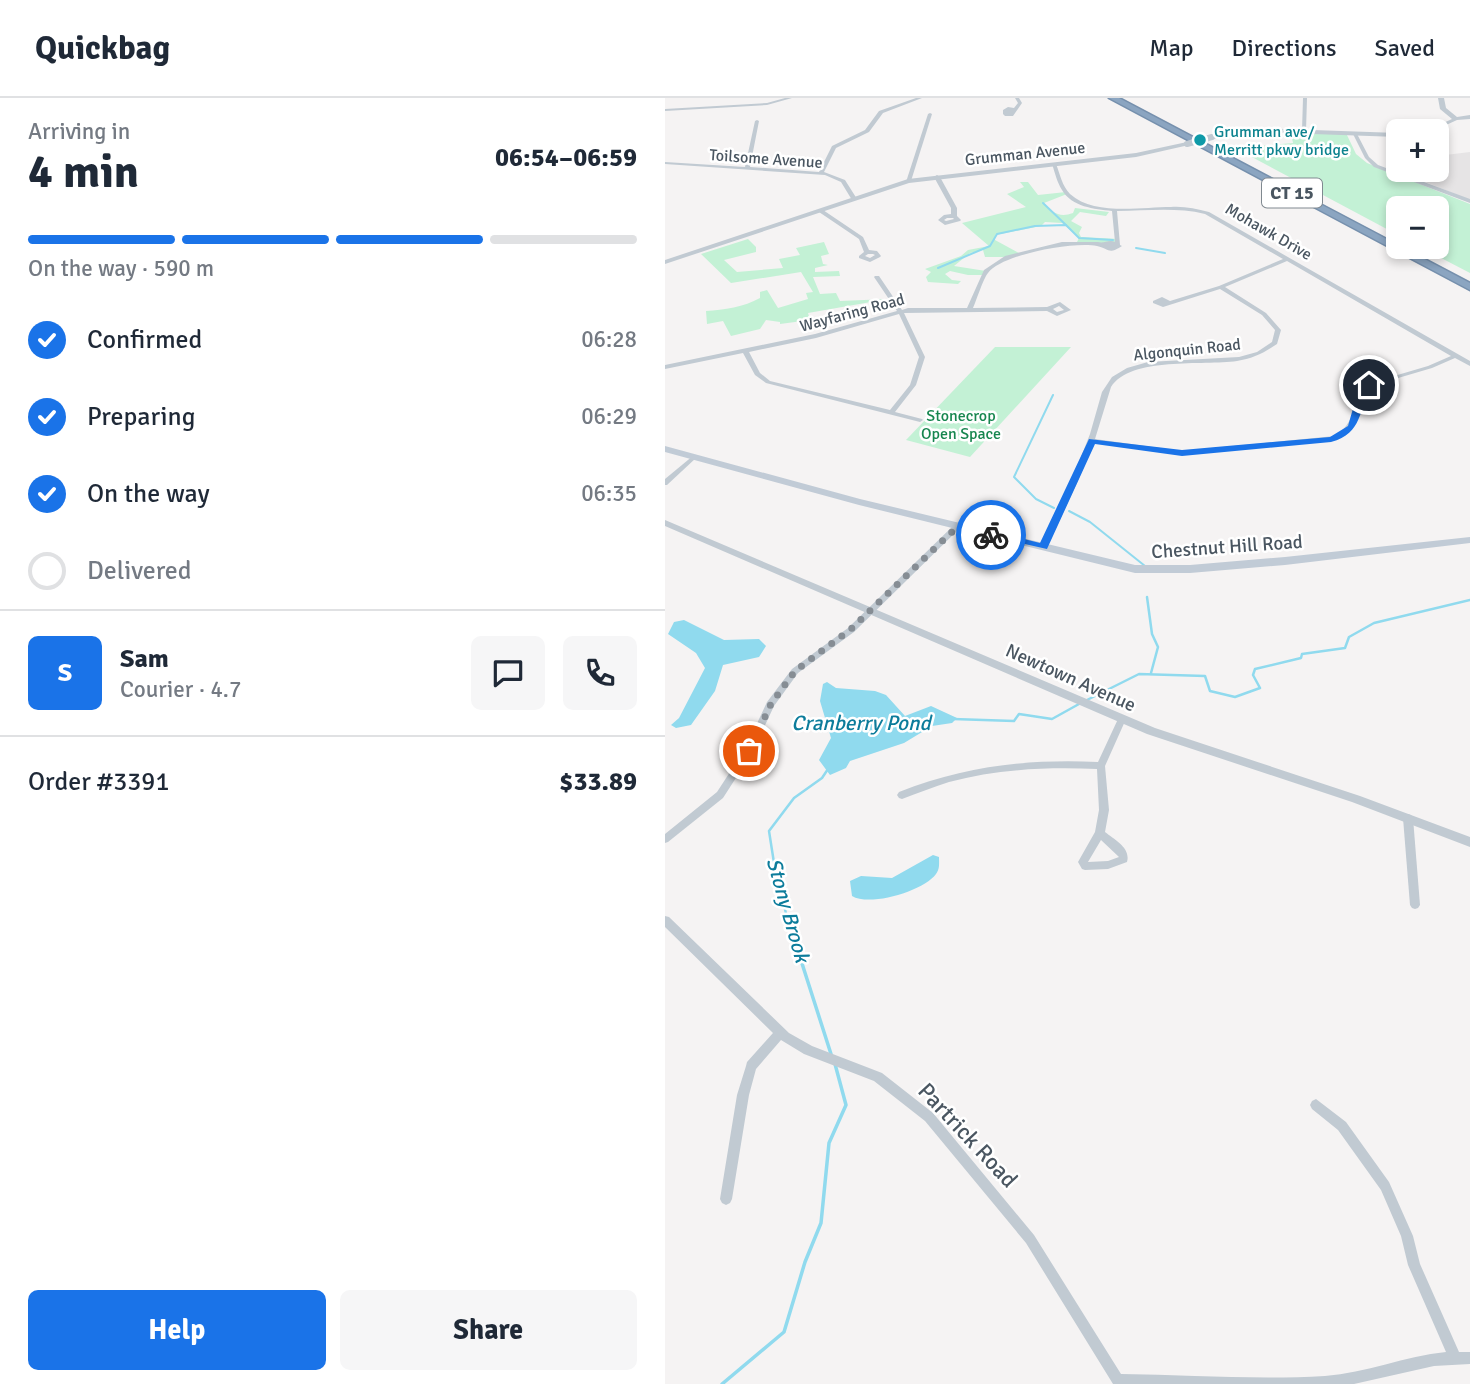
<!DOCTYPE html>
<meta charset="utf-8">
<style>
body{margin:0;font-family:Signika,sans-serif;background:#f6f6f7;color:#1f2937;height:100vh;display:flex;flex-direction:column;font-size:26px;white-space:nowrap}
*{box-sizing:border-box;margin:0}
p{font-size:23px;color:#747a83}
.icon{flex:none;width:38px;height:38px;fill:none;stroke:currentColor;stroke-width:2;stroke-linecap:round;stroke-linejoin:round}
.map{position:relative;flex:1;overflow:hidden}
.drawer{display:flex;flex-direction:column;background:#fff;width:665px}
.drawer>*{flex:none}
.tools{position:absolute;left:721px;top:21px;display:grid;gap:14px}
.tools a{display:grid;place-items:center;width:63px;height:63px;border-radius:10px;background:#fff;box-shadow:0 4px 10px #0003;font-size:35px}
.pin{position:absolute;display:grid;place-items:center;width:60px;height:60px;color:#fff;margin:-30px;border:4px solid #fff;border-radius:50%;box-shadow:0 2px 7px #0007}
.courier{position:absolute;display:grid;place-items:center;width:70px;height:70px;margin:-35px;border:5px solid #1a73e8;border-radius:50%;background:#fff;color:#222;box-shadow:0 2px 9px #0007}
.summary em{font-style:normal;font-weight:800}
.summary div{display:flex;flex-direction:column-reverse}
.summary{display:flex;align-items:center;justify-content:space-between;height:119px;padding:0 28px}
h1{font-size:46px;font-weight:800;line-height:52px}
.bar{display:grid;grid-template-columns:repeat(4,1fr);gap:10px 7px;align-content:center;height:84px;padding:0 28px}
.bar i{height:9px;border-radius:5px;background:#e0e1e3}
.bar .active{background:#1a73e8}
.bar p{grid-column:span 4}
.line{display:flex;align-items:center;gap:18px;padding:0 28px;border-top:2px solid #e0e1e3}
.line div{flex:1}
.round{display:grid;place-items:center;flex:none;width:74px;height:74px;border-radius:10px;background:#f6f6f7}
ol{padding:0 28px;list-style:none}
li{display:flex;align-items:center;gap:21px;height:77px}
li p{margin-inline-start:auto}
li .icon{padding:7px;border-radius:50%;background:#1a73e8;color:#fff;stroke-width:4}
li:last-child{color:#747a83}
li i{width:38px;height:38px;border:4px solid #e0e1e3;border-radius:50%}
.cta{display:flex;gap:14px;margin-top:auto;padding:14px 28px}
.cta a{flex:1;height:80px;border-radius:10px;background:#1a73e8;color:#fff;font-size:28px;font-weight:800;line-height:80px;text-align:center}
.cta a+a{background:#f6f6f7;color:#1f2937}
header{display:flex;align-items:center;gap:42px;box-sizing:border-box;height:98px;padding:0 35px;background:#fff;border-bottom:2px solid #e0e1e3}
header strong{font-size:33px}
nav{display:flex;gap:38px;margin-inline-start:auto;font-size:24px}
main{display:flex;flex:1;min-height:0}
.map>svg:first-child{display:block}
.education{fill:#e6e4e5}
.green{fill:#c3f1d5}
.water{fill:#90daee}
.lines{fill:none;stroke-linecap:round;stroke-linejoin:round}
.stream-far2{stroke:#90daee;stroke-width:2}
.stream-far1{stroke:#90daee;stroke-width:2.5}
.stream{stroke:#90daee;stroke-width:3.5}
.motorway-casing{stroke:#7690ad;stroke-width:3}
.minor{fill:#c1cad2;fill-rule:evenodd}
.tertiary{fill:#c1cad2;fill-rule:evenodd}
.secondary{fill:#c1cbd6;fill-rule:evenodd}
.motorway{fill:#8ba5c1;fill-rule:evenodd}
.tertiary-bridge{stroke:#c1cad2;stroke-width:6}
.route{fill:#1a73e8}
.done{stroke:#868d94;stroke-width:7;stroke-dasharray:0 12.6}
.culture-dot{fill:#0f9aa8;stroke:#fff;stroke-width:2.5}
.labels{text-anchor:middle;stroke-width:5;stroke-linejoin:round;paint-order:stroke}
.far-culture-label{font-size:16px;fill:#0d838f;stroke:#fff;text-anchor:start}
.far-street-label{font-size:16px;fill:#4a5661;stroke:#fff}
.far-park-label{font-size:16px;fill:#17864f;stroke:#fff}
.shield{fill:#fff;stroke:#808990;stroke-width:2}
.shield-label{font-size:18px;font-weight:bold;fill:#4a5661}
.street-label{font-size:19px;fill:#4a5661;stroke:#fff}
.water-label{font-size:21px;font-style:italic;fill:#0c7c9b;stroke:#fff}
.near-street-label{font-size:23px;fill:#4a5661;stroke:#fff}
</style>
<header>
<strong>Quickbag</strong>
<nav><a>Map</a><a>Directions</a><a>Saved</a></nav>
</header>
<main>
<section class="drawer">
<div class="summary"><div><h1>4 min</h1><p>Arriving in</p></div><em>06:54–06:59</em></div>
<div class="bar"><i class="active"></i><i class="active"></i><i class="active"></i><i></i><p>On the way · 590 m</p></div>
<ol>
<li><svg class="icon" aria-label="check" viewBox="0 0 24 24"><path d="M5 12l5 5 9-10"/></svg>Confirmed<p>06:28</p></li>
<li><svg class="icon" aria-label="check" viewBox="0 0 24 24"><path d="M5 12l5 5 9-10"/></svg>Preparing<p>06:29</p></li>
<li><svg class="icon" aria-label="check" viewBox="0 0 24 24"><path d="M5 12l5 5 9-10"/></svg>On the way<p>06:35</p></li>
<li><i></i>Delivered</li>
</ol>
<div class="line" style="height:126px"><b class="round" style="background:#1a73e8;color:#fff">S</b><div><b>Sam</b><p>Courier · 4.7</p></div><a class="round"><svg class="icon" aria-label="chat" viewBox="0 0 24 24"><path d="M4 5h16v11H9l-5 4z"/></svg></a><a class="round"><svg class="icon" aria-label="phone" viewBox="0 0 24 24"><path d="M5 4h4l2 5-3 2q2 4 5 5l2-3 5 2v4C11 20 4 13 5 4z"/></svg></a></div>
<div class="line" style="height:91px"><div>Order #3391</div><b>$33.89</b></div>
<div class="cta"><a>Help</a><a>Share</a></div>
</section>
<div class="map">
<svg width="805" height="1286" viewBox="0 0 805 1286">
<rect width="100%" height="100%" fill="#f5f3f3"/>
<polygon class="education" points="805,54 805,102 738,75 780,74 772,65 772,58"/>
<g class="green">
<polygon points="625,31 681,35 691,56 702,65 805,106 805,175 755,149 772,149 772,110 733,110 733,137 570,50 628,45"/>
<path d="M355,84h8l10,13 28,-3 1,2 -23,9c8,10 16,15 29,10l2,-5 34,4 -3,4 -26,-4 -9,9 11,6 -3,6 2,4 38,2 -1,5 -41,-2 2,-4 -17,-15 -17,-1 -4,4 -46,9v5l24,13 -12,4h-22l-2,-7 -13,3 -16,13 32,5 -2,4h-16l-18,-4 -5,3 7,6 9,1 -3,3 -30,-2 -2,-5 5,-5 -6,-3 36,-13 7,-6 21,-4 -27,-23 64,-16 -19,-13 17,-7z"/>
<path d="M83,141l8,8v5l-32,8 13,12 46,-4 -4,-9 21,-4 -4,-7 28,-6 5,12 -8,2 2,8 5,1 -13,3v4l24,-1 1,5 -27,1 7,17 16,-1 4,8 48,-2 -80,14 2,7 -30,4v-2l-14,-2 -6,9 -29,7 -8,-15 -16,3 -1,-13c18,-1 38,-4 54,-13v-6l7,-2 11,18 30,-9 -2,-6 7,-1 -12,-20 -70,11 -30,-29z"/>
<polygon points="330,249 406,249 305,359 241,342"/>
</g>
<g class="water">
<polygon points="19,522 59,542 94,541 101,548 94,559 58,567 50,593 26,627 11,630 6,627 14,620 40,570 31,555 3,536 9,524"/>
<polygon points="162,584 171,590 210,593 221,597 240,618 266,608 292,620 287,625 267,628 239,645 185,663 181,670 165,677 154,662 166,640 155,603 158,586"/>
<path d="M268,757l6,2c0,6 1,12 -3,17 -12,17 -66,33 -84,22l-2,-15 11,-5 31,2z"/>
</g>
<g class="lines">
<g class="stream-far2">
<polyline points="378,105 401,127"/>
<polyline points="471,150 500,155"/>
<polyline points="273,170 325,148 332,136 370,128 401,127 414,140 448,142"/>
<polyline points="388,297 349,379 371,401 389,410"/>
<polyline points="404,413 425,424 480,468"/>
</g>
<g class="stream-far1">
<polyline points="482,499 487,536 493,549 486,575"/>
<polyline points="420,603 474,576 540,578 545,593 570,599 595,590 588,577 590,571 636,560 637,556 680,550 684,539 709,525 805,502"/>
<polyline points="288,621 349,623 354,616 387,621 414,606"/>
<polyline points="125,829 112,784 104,733 129,700 157,680 163,671"/>
</g>
<g class="stream">
<polyline points="125,828 166,956"/>
<polyline points="57,1286 119,1234 140,1164 156,1125 164,1045 181,1007 170,966"/>
</g>
<g class="motorway-casing">
<polygon id="motorway" points="444,0 454,0 805,185 805,192"/>
</g>
<g class="minor">
<polygon points="120,0 127,0 102,7 0,13 0,11 102,5"/>
<polygon points="251,0 257,0 218,15 204,34 171,50 159,74 180,82 192,101 191,102 187,102 176,84 160,77 0,66 0,64 80,69 90,23 92,22 94,23 85,69 154,74 167,48 200,32 214,13"/>
<polygon points="350,0 354,0 357,5 348,18 340,18 338,16 338,12 343,9 349,10 353,5"/>
<polygon points="638,0 642,0 641,33 639,34 637,33"/>
<polygon points="265,15 267,16 246,83 241,84 263,16"/>
<polygon points="687,34 691,34 704,59 713,67 805,101 805,105 709,69 700,60"/>
<path d="M389,65l2,1c4,10 6,22 14,30 24,22 71,13 101,13 13,-1 25,2 38,5l261,149v5l-15,-8 -23,10 -61,18c-12,19 -11,44 -34,54l-155,15 -88,-12 -17,40 -30,64 -4,2 -4,-2 38,-80 13,-33 12,-42 10,-15 15,-9 21,-6 91,-5 18,-5 15,-10 3,-12 -13,-15 -42,-26 -57,18 -10,-4v-2l9,-4 8,4 49,-15 64,-27 -78,-45c-29,-7 -59,-3 -88,-3l3,34 2,1c-14,9 -12,3 -25,0 -22,-5 -95,8 -109,27 -5,6 -11,26 -15,35l74,-1 13,-5 11,8 -14,6 -10,-5 -143,2 21,44 -9,28 -21,27 27,7 1,1 -3,2 -154,-39 -11,-8 -12,-22 -78,16v-4l150,-31 82,-23 -23,-34 1,-1h4l23,34 6,-2h59l17,-38 21,-14 57,-14h36c6,2 11,-3 17,0l-3,-31c-18,-2 -40,-4 -50,-21 -5,-8 -7,-17 -10,-26zM622,163l164,95 -23,10 -61,18c-12,17 -13,41 -32,52l-153,15 -87,-12 16,-52c20,-31 92,-21 126,-26 15,-2 27,-8 40,-17l4,-14 -15,-17 -41,-26zM394,208l5,4 -7,2 -4,-3zM234,216l20,43 -9,28 -20,25 -120,-29 -10,-8 -11,-21 67,-14z"/>
<path d="M272,77l3,2 17,31v8l4,4 -1,1 -15,4 -7,-5 6,-5 7,-1v-6l-17,-31zM282,120h6l1,1 -8,2 -2,-1z"/>
<path d="M154,112h4l40,27 6,13 8,1 4,5 -1,1 -10,5 -11,-4v-2l5,-4 -5,-13 -40,-27zM203,156h5l2,1 -5,3 -5,-2z"/>
<polygon points="29,357 32,359 31,360 2,387 0,387 0,381"/>
<polygon points="289,427 292,427 296,429 189,534 133,575 109,608 87,655 58,700 3,744 0,745 0,736 52,694 80,651 102,604 127,571 183,530"/>
<path d="M457,618l4,3 -21,47 4,44 -4,22c10,8 26,16 22,30l-19,7 -23,1 -3,-1 -4,-7 17,-30 4,-22 -2,-41c-50,-2 -100,0 -148,13 -16,5 -31,11 -47,17l-3,-1 -2,-3 2,-3c67,-26 127,-33 199,-30l20,-43zM436,742l18,17 -11,4 -20,1z"/>
<polygon points="743,716 746,717 748,720 755,807 753,810 750,811 747,810 745,807 738,720 740,717"/>
<path d="M0,818l4,1 120,116 23,13 70,27 51,40 101,122 87,139c68,1 136,6 204,2 41,-3 80,-20 121,-24l-38,-87 -7,-29 -20,-46 -43,-60 -26,-21 -2,-4 2,-4 4,-2 30,23 43,60 24,54 7,28 39,88h11v12l-36,2 -80,18h-241l-87,-141 -101,-122 -51,-40 -70,-27 -23,-14 -25,29 -7,26 -17,104 -2,4 -4,2 -4,-2 -2,-4 17,-104 9,-29 1,-4 26,-29 -108,-106z"/>
</g>
<g class="tertiary">
<polygon points="773,0 779,0 781,10 792,19 805,17 805,21 792,22 768,33 761,33 787,21 775,11"/>
<polygon points="591,30 733,35 733,39 591,34 547,41 544,39"/>
<polygon points="522,44 524,45 524,47 471,59 244,85 0,166 0,162 243,81 471,55"/>
<polygon points="0,422 490,630 695,698 805,739 805,749 687,704 482,636 0,428"/>
</g>
<polygon class="secondary" points="0,348 195,401 470,467 525,467 620,459 805,439 805,445 620,467 525,475 470,475 194,407 0,354"/>
<use href="#motorway" class="motorway"/>
<polyline class="tertiary-bridge" points="522,46 547,39"/>
</g>
<path class="route" d="M701,285l7,2c-16,25 -9,48 -42,57l-149,14 -87,-12 -48,105 -61,-14 5,-4 49,12 49,-104 93,11 148,-13 18,-11 8,-28z"/>
<g class="lines">
<polyline class="done" points="84,653 106,606 130,573 186,531 292,429 326,437"/>
</g>
<circle class="culture-dot" cx="535" cy="42" r="7"/>
<g class="labels">
<g class="far-culture-label">
<text x="549" y="39">Grumman ave/<tspan x="549" dy="18">Merritt pkwy bridge</tspan></text>
</g>
<g class="far-street-label">
<text transform="translate(360 55) rotate(-6)" y="6">Grumman Avenue</text>
<text transform="translate(101 60) rotate(4)" y="6">Toilsome Avenue</text>
<text transform="translate(604 133) rotate(30)" y="6">Mohawk Drive</text>
<text transform="translate(187 214) rotate(-15)" y="6">Wayfaring Road</text>
<text transform="translate(522 251) rotate(-6)" y="6">Algonquin Road</text>
</g>
<g class="far-park-label">
<text x="296" y="323">Stonecrop<tspan x="296" dy="18">Open Space</tspan></text>
</g>
<rect class="shield" x="597" y="80.5" width="60" height="29" rx="5"/>
<g class="shield-label">
<text x="627" y="101">CT 15</text>
</g>
<g class="street-label">
<text transform="translate(562 448) rotate(-4)" y="7">Chestnut Hill Road</text>
<text transform="translate(406 579) rotate(24)" y="7">Newtown Avenue</text>
</g>
<g class="water-label">
<text x="196" y="632">Cranberry Pond</text>
<text transform="translate(123 812) rotate(74)" y="7">Stony Brook</text>
</g>
<g class="near-street-label">
<text transform="translate(303 1037) rotate(47)" y="8">Partrick Road</text>
</g>
</g>
</svg>
<div class="tools">
<a>+</a>
<a>−</a>
</div>
<div class="pin" style="left:84px;top:653px;background:#ea580c"><svg class="icon" aria-label="bag" viewBox="0 0 24 24"><path d="M5 8h14l-1 12H6zM9 8a3 3 0 0 1 6 0"/></svg></div>
<div class="pin" style="left:704px;top:287px;background:#1f2937"><svg class="icon" aria-label="home" viewBox="0 0 24 24"><path d="M3 11l9-7 9 7M6 9v11h12V9"/></svg></div>
<div class="courier" style="left:326px;top:437px"><svg class="icon" aria-label="bike" viewBox="0 0 24 24"><circle cx="6" cy="16" r="4"/><circle cx="18" cy="16" r="4"/><path d="M6 16l4-8h5l3 8M10 8l3 8H6M13 5h3"/></svg></div>
</div>
</main>
